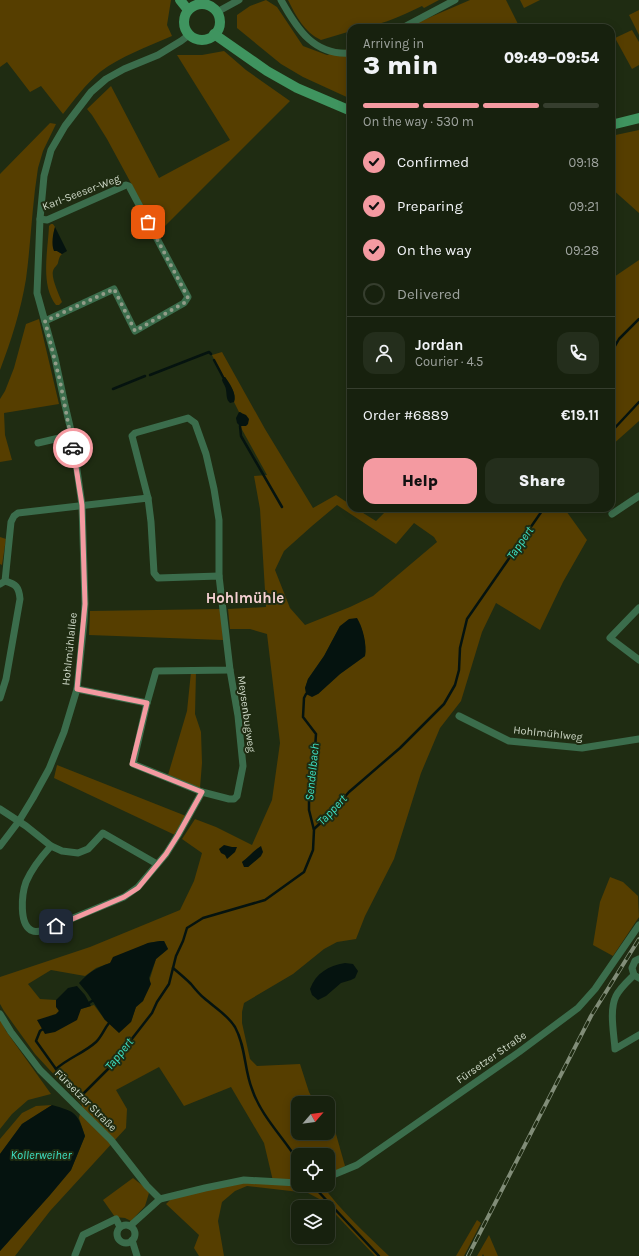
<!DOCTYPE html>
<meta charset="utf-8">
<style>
body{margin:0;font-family:Karla,sans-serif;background:#242e1c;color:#f1f3f6;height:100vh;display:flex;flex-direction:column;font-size:15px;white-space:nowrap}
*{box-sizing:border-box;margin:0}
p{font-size:13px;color:#9ea39e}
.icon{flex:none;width:22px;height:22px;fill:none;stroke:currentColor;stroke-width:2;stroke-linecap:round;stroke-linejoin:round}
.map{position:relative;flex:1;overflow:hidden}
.details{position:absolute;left:347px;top:24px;width:268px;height:488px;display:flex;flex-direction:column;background:#17210e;border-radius:12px;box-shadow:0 2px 10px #0003,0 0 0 1px #363e2e}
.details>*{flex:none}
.needle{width:26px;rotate:62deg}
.fabs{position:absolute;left:291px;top:1096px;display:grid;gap:8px}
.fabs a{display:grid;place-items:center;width:44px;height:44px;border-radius:8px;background:#17210e;box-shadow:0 2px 10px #0003,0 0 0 1px #363e2e;font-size:20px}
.pin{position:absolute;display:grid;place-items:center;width:34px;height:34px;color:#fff;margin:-17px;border-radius:8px;box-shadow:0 2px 6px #0006}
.courier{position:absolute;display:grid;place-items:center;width:40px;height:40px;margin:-20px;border:3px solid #f49aa1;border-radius:50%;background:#fff;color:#222;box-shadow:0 1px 5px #0007}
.head em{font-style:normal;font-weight:800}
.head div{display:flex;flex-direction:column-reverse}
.head{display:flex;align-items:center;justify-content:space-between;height:68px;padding:0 16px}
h1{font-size:26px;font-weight:800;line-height:30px}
.bar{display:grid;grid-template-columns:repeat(4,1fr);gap:6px 4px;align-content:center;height:48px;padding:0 16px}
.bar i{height:5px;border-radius:3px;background:#363e2e}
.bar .active{background:#f49aa1}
.bar p{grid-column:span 4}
.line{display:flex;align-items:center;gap:10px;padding:0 16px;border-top:1px solid #363e2e}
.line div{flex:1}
.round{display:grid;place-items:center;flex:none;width:42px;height:42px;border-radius:12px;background:#242e1c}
ol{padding:0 16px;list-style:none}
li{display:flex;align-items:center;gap:12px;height:44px}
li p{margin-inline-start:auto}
li .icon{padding:4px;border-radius:50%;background:#f49aa1;color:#111;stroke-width:4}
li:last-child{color:#9ea39e}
li i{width:22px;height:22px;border:2px solid #363e2e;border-radius:50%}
.action{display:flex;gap:8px;margin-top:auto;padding:8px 16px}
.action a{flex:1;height:46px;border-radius:12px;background:#f49aa1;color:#111;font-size:16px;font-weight:800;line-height:46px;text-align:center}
.action a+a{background:#242e1c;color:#f1f3f6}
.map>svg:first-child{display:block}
.green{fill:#563e00;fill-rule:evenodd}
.water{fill:#05130f}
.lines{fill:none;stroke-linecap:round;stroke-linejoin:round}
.stream{stroke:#05130f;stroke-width:2.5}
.minor{stroke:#3b6d4c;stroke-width:7}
.secondary{stroke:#3f945f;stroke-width:10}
.rail-casing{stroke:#818d78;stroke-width:4}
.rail{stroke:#1f2c12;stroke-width:2.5;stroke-dasharray:8;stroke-linecap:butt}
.done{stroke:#919c88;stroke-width:4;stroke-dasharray:0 7.2}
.route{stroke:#f49aa1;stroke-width:5}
.labels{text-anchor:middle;stroke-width:4;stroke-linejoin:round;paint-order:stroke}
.street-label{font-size:11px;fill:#ced8c7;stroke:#1f2c12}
.water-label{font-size:12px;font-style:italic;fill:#3de2c4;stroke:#1f2c12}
.district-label{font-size:15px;font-weight:bold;fill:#f5d1d3;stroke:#1f2c12}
</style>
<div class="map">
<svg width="639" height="1256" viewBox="0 0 639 1256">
<rect width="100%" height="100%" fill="#1f2c12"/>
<g class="green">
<path d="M0,0h171l-4,25 5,11c-25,11 -51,20 -72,36 -14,12 -26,28 -37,42l-22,-28 -11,6 -23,-30 -7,5z"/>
<polygon points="266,0 277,7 303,46 327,55 351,48 351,99 303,77 281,64 237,28 237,15 250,6"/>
<path d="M288,0h151l-15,8 -2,-2c-22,11 -47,22 -71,22v3l-30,9c-17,-8 -25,-24 -33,-40z"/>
<polygon points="470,0 506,0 520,28 405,28"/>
<polygon points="520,0 540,0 524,8"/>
<polygon points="639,10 639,35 629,15"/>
<polygon points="632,30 639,42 639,65 632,69 615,38"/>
<polygon points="224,51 246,70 290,101 158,233 107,139 92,115 87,109 111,86 159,178 230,140 177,55 202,55"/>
<path d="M50,123l6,1 -13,27 -5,17c-6,37 -7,74 -12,111 -5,31 -15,62 -26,91v-196z"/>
<polygon points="639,130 639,213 611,188 611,136"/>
<path d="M51,224h2l2,3c-3,11 -1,13 2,24l5,3c-3,3 -3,5 -4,9 -1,3 -4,4 -5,8 -2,7 6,24 9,31l-3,3h-3c-16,-20 -8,-55 -7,-79z"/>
<polygon points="639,260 639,421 611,446 611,279"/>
<polygon points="39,319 59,404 4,413 5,435 12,460 0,462 0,399 5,391 14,368 26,324"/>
<path d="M222,352l43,77 48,79 23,-13 15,10v3h4l21,13 13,-13h175l23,32 -24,42 -23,48 -44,-27 -14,29 -21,69 -21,27 -19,45 -27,86 -29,57 -9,23 -19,3 -13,7 -31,25 -49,29 -2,9v11l8,36 7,7 43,-2 9,28 6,11h-17v30h30v-7l6,1 11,39 -17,10v-21h-30v30h24c19,26 44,49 67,71h-14l-52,-55 -15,-8 -61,-7 -12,5 -13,11 -4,19 6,35h-25l-5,-8 5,-13 -33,-31 6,-6 62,-16 39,-1 -9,-38 -33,-56 -47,19 -25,-39 -43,23 11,19 -1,19 -76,83 -35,45h-15v-5l50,-56 21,-25 14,-34 -6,-18 3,-13 -47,-51 -31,-43 -4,-7v-27l90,-30 90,-37 14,-29 8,-28 -20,-14 13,-20 21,8 36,18 20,-45 8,-57 -13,-109 -17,-5h-20l-2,-20 38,-2 -6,-98 -6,-33 13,-1 -27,-49h6l-5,-14h-2l-5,-10c3,-8 -4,-18 -9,-25h-2l-11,-22zM337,505l59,39 18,-21 20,14 3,5 -64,54 -23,11 -45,18 -15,-17 -15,-38 9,-19 28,-25zM360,624c3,10 7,22 5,32l-25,18 -22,20 -13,-6 3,-9 16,-23 16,-30zM251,855l10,1 -13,11 -6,-5zM160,941h4l4,8 -12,10 -13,42 -7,6 -5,15 -26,-2 -11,-15 -13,4 -34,7 9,-2 3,-3 -2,-4 -1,-7 -16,-1 -12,-15 23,-14 34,6 11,-8 14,-5 38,-20z"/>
<polygon points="0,537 6,539 2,565 0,564"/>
<polygon points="221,609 223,640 89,635 90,611"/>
<polygon points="191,672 196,672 195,714 201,732 202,763 200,788 168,775 187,711"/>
<polygon points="57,765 186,816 175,835 54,778"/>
<polygon points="610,877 623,882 638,896 639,917 613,956 593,945 600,902"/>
<polygon points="0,1019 6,1031 51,1094 28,1100 12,1114 0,1129"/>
<polygon points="52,1105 22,1124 0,1154 0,1139 22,1113 36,1106"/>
<polygon points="133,1178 147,1189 149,1193 145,1206 131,1221 125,1218 115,1217 103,1200"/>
<polygon points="477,1220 481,1223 464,1256 456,1256"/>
<polygon points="489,1235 498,1256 484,1256 483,1254 482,1256 477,1256"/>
</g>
<g class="water">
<path d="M55,227l12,24 -5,3 -5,-3h-3c-3,-7 -1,-17 1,-24z"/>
<path d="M223,377h2c5,7 12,17 9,25l-4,1c-4,-4 -3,-7 -4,-13 0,-3 -3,-7 -4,-10z"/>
<polygon points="239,412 246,415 249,419 248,424 246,426 240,426 237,423 236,418"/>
<path d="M357,618c6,10 10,26 8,38l-25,18 -22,20 -6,3 -6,-3 -1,-6 3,-9 16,-23 16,-30 9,-7z"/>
<polygon points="224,845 232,847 237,847 235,852 227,859 225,855 221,853 219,849"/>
<path d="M261,846l2,6 -2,4 -13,11h-4l-2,-5c7,-5 12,-12 19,-16z"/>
<path d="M160,941h4l4,8 -12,10 -7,19 2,6 -8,17 -7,6 -5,15 -12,11 -14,-13 -17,-26 -9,-11c10,-11 17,-15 31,-20l3,-6 35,-14z"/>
<path d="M345,963l8,1 5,7 -3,7 -4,2 -10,3 -15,13 -8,4 -6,-5 -2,-6c6,-16 18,-23 35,-26z"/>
<polygon points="77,986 85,995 91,1006 81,1009 77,1020 55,1032 45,1034 37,1020 56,1014 59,1011 56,1007 56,1000 68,988"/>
<path d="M52,1105c24,7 25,7 33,31l-14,34 -21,25 -50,56v-97l22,-30z"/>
</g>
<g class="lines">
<g class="stream">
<polyline points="611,353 619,339 639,319"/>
<polyline points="214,360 223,377"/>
<polyline points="150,375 209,352 211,354"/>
<polyline points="113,389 145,376"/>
<polyline points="240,426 241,436 282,507"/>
<polyline points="611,432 639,402"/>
<polyline points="314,829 329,815 349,792 400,748 444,704 455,685 459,670 460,648 467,619 544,508"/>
<path d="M173,968c6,5 13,11 18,16 4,5 8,10 13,14 10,9 23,16 31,29 11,20 9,42 17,62 9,27 31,48 46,72"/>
<polyline points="89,1003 92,1001"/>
<polyline points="43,1029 40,1031 36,1041 56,1069"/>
<path d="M82,1095l-26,-26c12,-11 28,-16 40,-27 6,-6 8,-13 13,-19"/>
<polyline points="79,1098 110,1067 152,1013 157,1002 169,984 176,956 183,941 187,928 203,918 265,900 304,872 313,850 314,830 309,810 309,790 315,749 316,734 303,717 304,698 306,694"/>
<polyline points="315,1188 379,1256"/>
</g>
<g class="minor">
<path d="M281,0c16,29 33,56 70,53"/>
<polyline points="217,12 239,0"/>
<polyline points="402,28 455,0"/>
<polyline points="40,219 47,220 126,185 129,186 188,297 184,303 135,331 114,289 45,321"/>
<polyline points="38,443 72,435"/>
<polyline points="148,498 132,436 135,433 188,418 195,423 206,454 214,489 219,520 219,576"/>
<polyline points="612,514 639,496"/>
<polyline points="0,584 5,581 11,522 14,516 18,513 148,498 151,522 154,573 158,578 219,576 230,670 156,671 147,703 77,689"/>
<polyline points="639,608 610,638 639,660"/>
<path d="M0,698l6,-19 14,-80c-1,-12 -4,-15 -15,-18"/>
<polyline points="147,703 133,764 202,792 229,799 234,799 237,796 243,766 238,716 230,670"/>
<polyline points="459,716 509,741 582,748 639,739"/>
<polyline points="0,809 26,826 51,846 62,851 78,853 88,849 103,833 157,864"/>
<polyline points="0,846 19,821 33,798 49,769 64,732 77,689 84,622 85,603 82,505 72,435 65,405 55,358 37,293 40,219 44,176 51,150 65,126 91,92 106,79 124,69 158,55 181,41 189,35"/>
<path d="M51,846c-10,11 -19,22 -25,36 -4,11 -8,44 7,49 2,1 6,0 9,0l82,-34 14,-10 28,-33 12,-19 24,-43"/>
<polyline points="639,959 635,961 632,968 634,975 639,978"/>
<path d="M634,975c-6,6 -14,13 -18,21 -7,14 -2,38 -1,53l24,-14"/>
<polyline points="0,1014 11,1032 40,1070 111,1140 147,1186 160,1199 205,1188 244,1180 298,1183"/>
<polyline points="328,1177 357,1165 519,1052 578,1008 595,989 639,925"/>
<circle cx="126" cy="1234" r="9"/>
<polyline points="130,1226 160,1199"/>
<polyline points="132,1240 137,1256"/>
<polyline points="75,1255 83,1235 116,1219 120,1227"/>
</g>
<g class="secondary">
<polyline points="180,0 188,10"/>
<circle cx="202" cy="22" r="18"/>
<polyline points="214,34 267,71 297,88 351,111"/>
<polyline points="611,125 639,118"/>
</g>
<g class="rail-casing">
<polyline id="rail" points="468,1256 591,1016 639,939"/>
</g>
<use href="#rail" class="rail"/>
</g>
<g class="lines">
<polyline class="done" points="73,448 60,381 45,321 114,289 135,331 184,303 188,298 185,292 148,222"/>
<polyline class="route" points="56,926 124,897 138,888 166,854 178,835 202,792 132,764 147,703 77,689 85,604 82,505 73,448"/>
</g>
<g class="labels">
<g class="street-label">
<text transform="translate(81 192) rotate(-21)" y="4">Karl-Seeser-Weg</text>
<text transform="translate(69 649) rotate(-84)" y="4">Hohlmühlallee</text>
<text transform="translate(247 714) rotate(82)" y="4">Meysenbugweg</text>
<text transform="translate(548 733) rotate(6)" y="4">Hohlmühlweg</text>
<text transform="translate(491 1057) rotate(-35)" y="4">Fürsetzer Straße</text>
<text transform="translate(86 1100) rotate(45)" y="4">Fürsetzer Straße</text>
</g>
<g class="water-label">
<text transform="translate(520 543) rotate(-55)" y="4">Tappert</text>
<text transform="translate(312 772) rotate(-84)" y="4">Sendelbach</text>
<text transform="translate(332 810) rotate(-47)" y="4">Tappert</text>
<text transform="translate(119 1054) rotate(-51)" y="4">Tappert</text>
<text x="41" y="1159">Kollerweiher</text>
</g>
<g class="district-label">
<text x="245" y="603">Hohlmühle</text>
</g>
</g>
</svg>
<div class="fabs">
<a><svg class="needle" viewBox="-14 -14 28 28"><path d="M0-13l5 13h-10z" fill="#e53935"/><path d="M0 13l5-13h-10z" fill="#9ea39e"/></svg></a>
<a><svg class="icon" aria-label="locate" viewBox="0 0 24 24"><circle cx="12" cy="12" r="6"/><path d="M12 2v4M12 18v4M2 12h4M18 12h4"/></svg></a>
<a><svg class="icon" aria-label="layers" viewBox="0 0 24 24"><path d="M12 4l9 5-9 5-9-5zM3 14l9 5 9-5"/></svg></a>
</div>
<div class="pin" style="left:148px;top:222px;background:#ea580c"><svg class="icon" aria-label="bag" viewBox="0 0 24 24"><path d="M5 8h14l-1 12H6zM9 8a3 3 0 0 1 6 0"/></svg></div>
<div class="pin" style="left:56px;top:926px;background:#1f2937"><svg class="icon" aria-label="home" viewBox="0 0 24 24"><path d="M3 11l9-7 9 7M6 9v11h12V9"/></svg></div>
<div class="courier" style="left:73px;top:448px"><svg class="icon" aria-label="car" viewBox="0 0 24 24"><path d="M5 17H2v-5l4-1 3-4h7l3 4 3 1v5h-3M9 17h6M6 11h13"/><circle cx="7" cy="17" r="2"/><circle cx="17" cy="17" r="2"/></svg></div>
<section class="details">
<div class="head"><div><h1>3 min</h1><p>Arriving in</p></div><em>09:49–09:54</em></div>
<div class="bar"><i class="active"></i><i class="active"></i><i class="active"></i><i></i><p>On the way · 530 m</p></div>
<ol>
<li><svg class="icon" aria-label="check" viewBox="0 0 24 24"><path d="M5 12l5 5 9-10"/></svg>Confirmed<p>09:18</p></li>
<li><svg class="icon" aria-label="check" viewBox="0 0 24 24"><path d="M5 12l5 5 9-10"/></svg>Preparing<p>09:21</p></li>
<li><svg class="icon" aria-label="check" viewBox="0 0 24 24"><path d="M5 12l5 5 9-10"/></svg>On the way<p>09:28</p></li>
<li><i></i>Delivered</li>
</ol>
<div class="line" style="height:72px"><a class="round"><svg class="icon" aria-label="person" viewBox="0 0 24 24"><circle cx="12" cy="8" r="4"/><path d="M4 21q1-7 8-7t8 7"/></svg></a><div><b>Jordan</b><p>Courier · 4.5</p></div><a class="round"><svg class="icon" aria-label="phone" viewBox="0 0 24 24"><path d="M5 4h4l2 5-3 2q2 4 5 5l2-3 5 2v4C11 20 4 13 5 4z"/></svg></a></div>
<div class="line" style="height:52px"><div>Order #6889</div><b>€19.11</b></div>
<div class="action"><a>Help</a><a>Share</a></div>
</section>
</div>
